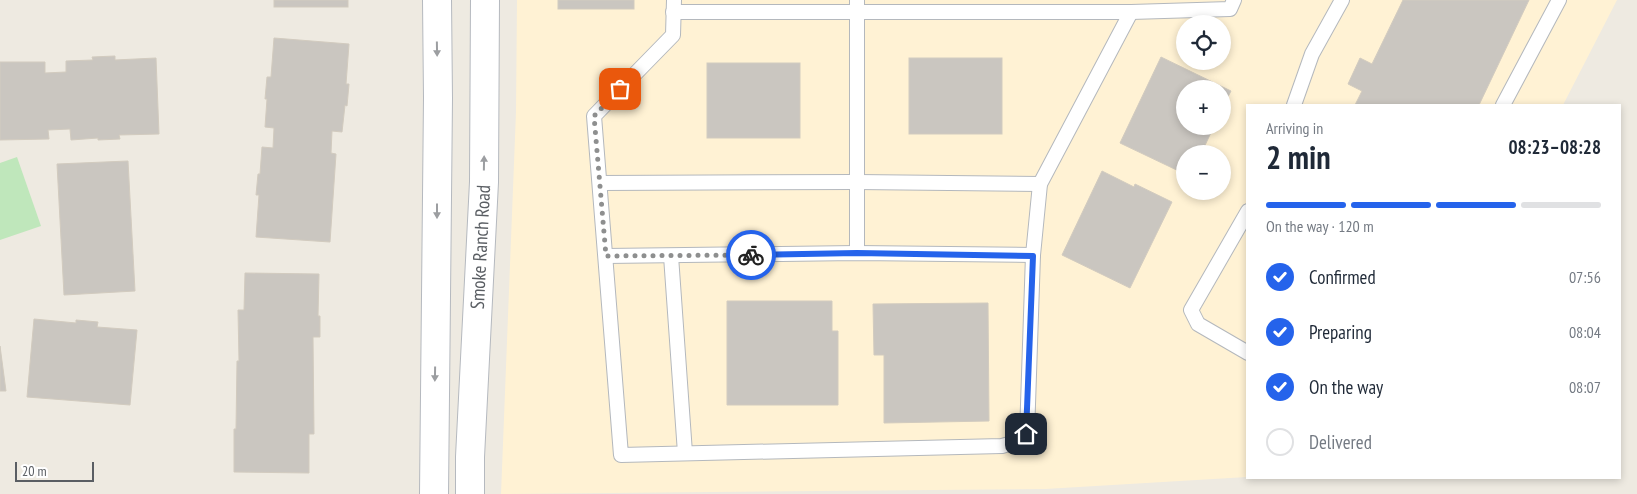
<!DOCTYPE html>
<meta charset="utf-8">
<style>
body{margin:0;font-family:"PT Sans Narrow",sans-serif;background:#f6f6f7;color:#1f2937;height:100vh;display:flex;flex-direction:column;font-size:19px;white-space:nowrap}
*{box-sizing:border-box;margin:0}
p{font-size:16px;color:#747a83}
.icon{flex:none;width:28px;height:28px;fill:none;stroke:currentColor;stroke-width:2;stroke-linecap:round;stroke-linejoin:round}
.map{position:relative;flex:1;overflow:hidden}
.details{position:absolute;left:1246px;top:104px;width:375px;height:375px;display:flex;flex-direction:column;background:#fff;border-radius:0px;box-shadow:0 2px 8px #0003}
.details>*{flex:none}
.buttons{position:absolute;left:1176px;top:15px;display:grid;gap:10px}
.buttons a{display:grid;place-items:center;width:55px;height:55px;border-radius:50%;background:#fff;box-shadow:0 2px 8px #0003;font-size:25px}
.scale{position:absolute;left:15px;bottom:12px;width:79px;box-sizing:border-box;padding-left:5px;border:2px solid #5a5e63;border-top:0;font-size:14px;line-height:18px;white-space:nowrap;color:#5a5e63;-webkit-text-stroke:4px #fff;paint-order:stroke}
.pin{position:absolute;display:grid;place-items:center;width:42px;height:42px;color:#fff;margin:-21px;border-radius:10px;box-shadow:0 2px 8px #0006}
.courier{position:absolute;display:grid;place-items:center;width:50px;height:50px;margin:-25px;border:4px solid #2563eb;border-radius:50%;background:#fff;color:#222;box-shadow:0 1px 6px #0007}
.summary em{font-style:normal;font-weight:800}
.summary div{display:flex;flex-direction:column-reverse}
.summary{display:flex;align-items:center;justify-content:space-between;height:85px;padding:0 20px}
h1{font-size:32px;font-weight:800;line-height:38px}
.bar{display:grid;grid-template-columns:repeat(4,1fr);gap:8px 5px;align-content:center;height:60px;padding:0 20px}
.bar i{height:6px;border-radius:4px;background:#e0e1e3}
.bar .active{background:#2563eb}
.bar p{grid-column:span 4}
ol{padding:0 20px;list-style:none}
li{display:flex;align-items:center;gap:15px;height:55px}
li p{margin-inline-start:auto}
li .icon{padding:5px;border-radius:50%;background:#2563eb;color:#fff;stroke-width:4}
li:last-child{color:#747a83}
li i{width:28px;height:28px;border:2px solid #e0e1e3;border-radius:50%}
.map>svg:first-child{display:block}
.commercial{fill:#fff2d4;fill-rule:evenodd}
.green{fill:#bfe7bb}
.building{fill:#cac6c0;stroke:#d2cbbf}
.lines{fill:none;stroke-linecap:round;stroke-linejoin:round}
.service-casing{stroke:#b4b8bd;stroke-width:16}
.secondary-casing{stroke:#b5b9bf;stroke-width:30}
.service{stroke:#fff;stroke-width:14}
.secondary{stroke:#fff;stroke-width:28}
.oneway{fill:#9c9ea1}
.done{stroke:#8e8f8f;stroke-width:5;stroke-dasharray:0 9}
.route{stroke:#2563eb;stroke-width:6}
.labels{text-anchor:middle;stroke-width:5;stroke-linejoin:round;paint-order:stroke}
.street-label{font-size:19px;fill:#5a5e63;stroke:#fff}
</style>
<div class="map">
<svg width="1637" height="494" viewBox="0 0 1637 494">
<rect width="100%" height="100%" fill="#eeeae1"/>
<path class="commercial" d="M517,0h1100l-54,105h-315l-1,372 -202,12 -544,5 15,-382zM1185,24h37v37h-37zM1185,89h37v37h-37zM1185,154h37v37h-37z"/>
<polygon class="green" points="17,157 41,226 0,240 0,163"/>
<g class="building">
<rect x="274" y="0" width="74" height="7"/>
<rect x="558" y="0" width="76" height="9"/>
<polygon points="1403,0 1529,0 1479,105 1355,105 1362,91 1348,84 1360,58 1372,64"/>
<polygon points="274,38 349,44 346,84 349,84 347,106 345,105 342,132 332,131 331,153 336,154 330,242 256,237 259,195 256,195 258,174 260,174 262,147 273,148 274,128 265,127 267,99 265,99 267,77 271,77"/>
<polygon points="115,56 115,60 156,58 159,134 119,135 120,139 98,140 98,138 71,140 70,129 48,130 49,139 0,140 0,62 45,62 45,73 66,72 66,61 93,60 92,57"/>
<polygon points="1161,57 1231,91 1222,108 1222,89 1185,89 1185,126 1214,126 1201,154 1185,154 1185,174 1120,143"/>
<rect x="909" y="58" width="93" height="76"/>
<rect x="707" y="63" width="93" height="75"/>
<polygon points="128,161 135,291 64,295 57,164"/>
<polygon points="1102,171 1134,187 1135,184 1172,202 1130,288 1062,255"/>
<polygon points="245,273 319,274 318,316 320,316 320,337 313,337 314,434 309,434 309,473 234,472 234,429 236,429 237,361 239,361 238,310 244,310"/>
<polygon points="727,301 832,301 832,331 838,331 838,405 727,405"/>
<polygon points="988,303 989,421 884,423 884,355 874,355 873,304"/>
<polygon points="34,319 76,323 76,320 98,322 97,327 137,330 130,405 27,397"/>
<polygon points="0,346 6,391 0,391"/>
</g>
<g class="lines">
<g class="service-casing">
<g id="service">
<polyline points="674,0 673,35 594,116 621,455 1002,446 1016,442 1027,434 1033,255 1040,184 1131,12"/>
<polyline points="673,12 1131,12 1230,9 1234,0"/>
<polyline points="1294,105 1312,54 1342,0"/>
<polyline points="1503,105 1559,0"/>
<polyline points="600,183 857,182 1040,184"/>
<polyline points="1248,211 1191,310 1198,324 1248,353"/>
<polyline points="857,253 857,0"/>
<polyline points="606,256 857,253 1033,255"/>
<polyline points="671,256 685,453"/>
</g>
</g>
<g class="secondary-casing">
<g id="secondary">
<polyline points="434,494 438,98 437,0"/>
<polyline points="470,494 470,457 484,182 485,0"/>
</g>
</g>
<use href="#service" class="service"/>
<use href="#secondary" class="secondary"/>
</g>
<defs><path id="oneway-solid" d="M-6-.8H1V-3.2L6.5 0L1 3.2V.8H-6Z" transform="scale(1.25)"/></defs>
<g class="oneway">
<use href="#oneway-solid" transform="translate(437 49) rotate(89)"/>
<use href="#oneway-solid" transform="translate(484 163) rotate(-89)"/>
<use href="#oneway-solid" transform="translate(437 211) rotate(90)"/>
<use href="#oneway-solid" transform="translate(435 374) rotate(91)"/>
</g>
<g class="lines">
<polyline class="done" points="620,89 594,116 606,256 751,255"/>
<polyline class="route" points="751,255 857,253 1033,256 1026,434"/>
</g>
<g class="labels">
<g class="street-label">
<text transform="translate(480 247) rotate(-87)" y="7">Smoke Ranch Road</text>
</g>
</g>
</svg>
<div class="buttons">
<a><svg class="icon" aria-label="locate" viewBox="0 0 24 24"><circle cx="12" cy="12" r="6"/><path d="M12 2v4M12 18v4M2 12h4M18 12h4"/></svg></a>
<a>+</a>
<a>−</a>
</div>
<div class="scale">20 m</div>
<div class="pin" style="left:620px;top:89px;background:#ea580c"><svg class="icon" aria-label="bag" viewBox="0 0 24 24"><path d="M5 8h14l-1 12H6zM9 8a3 3 0 0 1 6 0"/></svg></div>
<div class="pin" style="left:1026px;top:434px;background:#1f2937"><svg class="icon" aria-label="home" viewBox="0 0 24 24"><path d="M3 11l9-7 9 7M6 9v11h12V9"/></svg></div>
<div class="courier" style="left:751px;top:255px"><svg class="icon" aria-label="bike" viewBox="0 0 24 24"><circle cx="6" cy="16" r="4"/><circle cx="18" cy="16" r="4"/><path d="M6 16l4-8h5l3 8M10 8l3 8H6M13 5h3"/></svg></div>
<section class="details">
<div class="summary"><div><h1>2 min</h1><p>Arriving in</p></div><em>08:23–08:28</em></div>
<div class="bar"><i class="active"></i><i class="active"></i><i class="active"></i><i></i><p>On the way · 120 m</p></div>
<ol>
<li><svg class="icon" aria-label="check" viewBox="0 0 24 24"><path d="M5 12l5 5 9-10"/></svg>Confirmed<p>07:56</p></li>
<li><svg class="icon" aria-label="check" viewBox="0 0 24 24"><path d="M5 12l5 5 9-10"/></svg>Preparing<p>08:04</p></li>
<li><svg class="icon" aria-label="check" viewBox="0 0 24 24"><path d="M5 12l5 5 9-10"/></svg>On the way<p>08:07</p></li>
<li><i></i>Delivered</li>
</ol>
</section>
</div>
